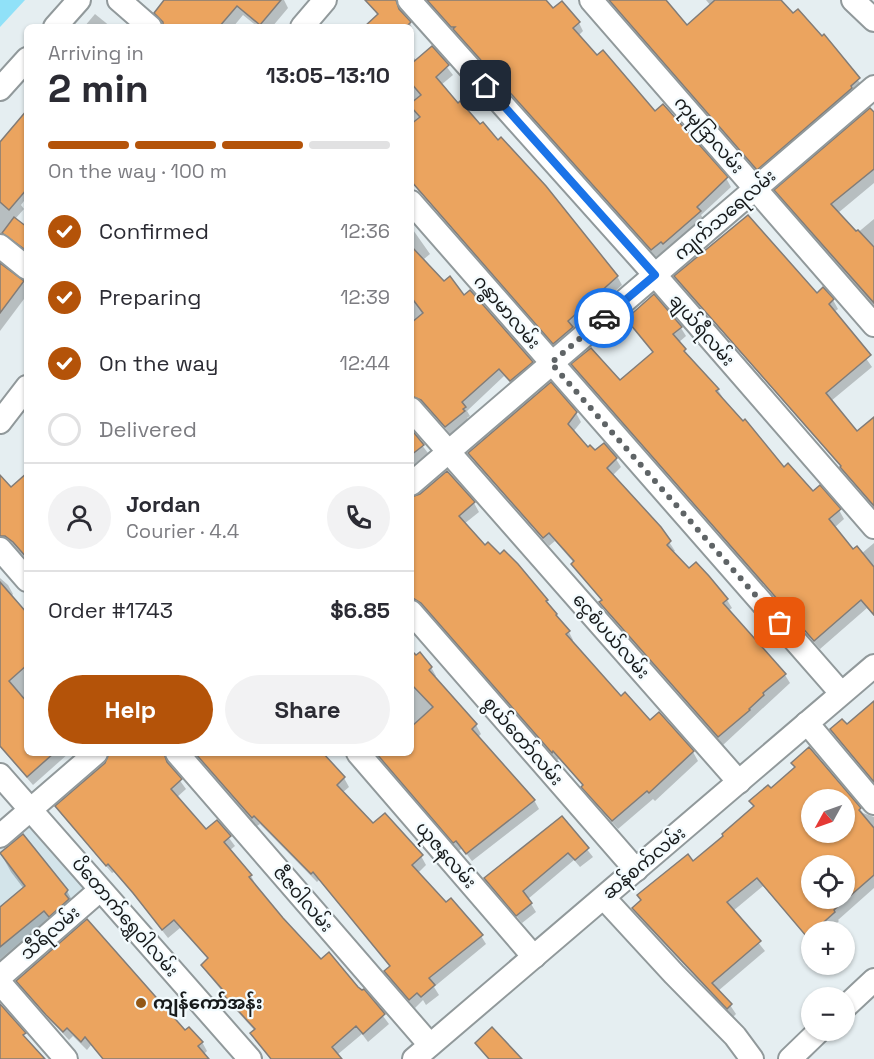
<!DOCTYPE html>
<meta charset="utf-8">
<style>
body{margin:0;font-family:"Space Grotesk","Noto Sans Myanmar",sans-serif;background:#f2f2f3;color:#2b2b33;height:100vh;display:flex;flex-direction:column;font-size:22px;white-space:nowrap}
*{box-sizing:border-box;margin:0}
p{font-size:20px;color:#7c7c81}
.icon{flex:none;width:33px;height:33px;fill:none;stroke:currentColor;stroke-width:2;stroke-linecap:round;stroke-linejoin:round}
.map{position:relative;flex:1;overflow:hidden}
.sheet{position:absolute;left:24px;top:24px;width:390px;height:732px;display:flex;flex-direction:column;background:#fff;border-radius:9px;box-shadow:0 2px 4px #0004}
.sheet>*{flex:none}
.needle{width:39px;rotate:230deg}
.controls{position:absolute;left:801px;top:789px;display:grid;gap:12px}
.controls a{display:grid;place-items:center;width:54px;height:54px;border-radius:50%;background:#fff;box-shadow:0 2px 4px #0004;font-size:30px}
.pin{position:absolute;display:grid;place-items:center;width:51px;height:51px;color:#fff;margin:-26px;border-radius:12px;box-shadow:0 3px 9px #0006}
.courier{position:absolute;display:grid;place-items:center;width:60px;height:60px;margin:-30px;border:4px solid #1a73e8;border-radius:50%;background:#fff;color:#222;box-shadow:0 2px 8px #0007}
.overview em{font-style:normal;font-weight:800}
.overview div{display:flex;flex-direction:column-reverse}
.overview{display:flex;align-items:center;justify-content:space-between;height:102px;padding:0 24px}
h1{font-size:39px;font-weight:800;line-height:45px}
.bar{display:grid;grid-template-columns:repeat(4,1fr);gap:9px 6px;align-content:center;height:72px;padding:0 24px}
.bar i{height:8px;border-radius:4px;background:#e1e1e2}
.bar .selected{background:#b45309}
.bar p{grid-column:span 4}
.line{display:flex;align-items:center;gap:15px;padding:0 24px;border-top:2px solid #e1e1e2}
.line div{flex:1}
.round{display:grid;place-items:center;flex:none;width:63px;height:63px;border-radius:32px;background:#f2f2f3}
ol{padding:0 24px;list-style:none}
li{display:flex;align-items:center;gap:18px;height:66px}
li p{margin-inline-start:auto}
li .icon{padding:6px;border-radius:50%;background:#b45309;color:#fff;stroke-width:4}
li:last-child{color:#7c7c81}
li i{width:33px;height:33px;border:3px solid #e1e1e2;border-radius:50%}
.primary-button{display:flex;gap:12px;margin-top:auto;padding:12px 24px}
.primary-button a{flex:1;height:69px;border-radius:36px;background:#b45309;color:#fff;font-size:24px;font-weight:800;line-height:69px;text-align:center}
.primary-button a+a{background:#f2f2f3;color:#2b2b33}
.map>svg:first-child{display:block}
.built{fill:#d3e4ea}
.grass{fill:#90e1f8}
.shadow{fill:#0003;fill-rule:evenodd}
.building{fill:#eba45f;stroke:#827c77;stroke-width:1.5;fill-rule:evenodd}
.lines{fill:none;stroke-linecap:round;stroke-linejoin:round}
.minor-casing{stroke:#91999b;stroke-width:26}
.minor{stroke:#fff;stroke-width:22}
.done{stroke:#5f6466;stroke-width:6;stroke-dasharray:0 10.8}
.route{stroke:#1a73e8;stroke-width:8}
.poi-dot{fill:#935816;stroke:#f3fbfe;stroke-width:2}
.labels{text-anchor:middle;stroke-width:4.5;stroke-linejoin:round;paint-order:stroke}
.street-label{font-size:18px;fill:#171a1b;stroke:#f3fbfe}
.poi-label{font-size:18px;font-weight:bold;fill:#171a1b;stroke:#f3fbfe;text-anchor:start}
</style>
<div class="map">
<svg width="874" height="1059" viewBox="0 0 874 1059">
<rect width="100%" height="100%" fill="#e5eef1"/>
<polygon class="built" points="17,811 84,888 0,959 0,826"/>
<polygon class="grass" points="0,0 25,0 0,27"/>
<g class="shadow">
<polygon points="166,0 284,0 288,8 272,27 258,27 243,15 233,27 164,27 156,13"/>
<polygon points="378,0 403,0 400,5 400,12 410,23 414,32 411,35 411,27 366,27 378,16 372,6"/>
<polygon points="426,0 544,0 553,10 579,23 583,31 578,36 597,57 654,113 726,178 731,187 701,215 704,220 669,251 667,249 656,257"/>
<polygon points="608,0 664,0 687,27 711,6 706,0 779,0 793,15 822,38 824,37 864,88 763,178"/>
<polygon points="95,14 111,27 84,27"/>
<polygon points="432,48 453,75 441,85 617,276 622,285 572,329 577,337 559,352 411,182 411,55 417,61"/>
<polygon points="27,112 27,197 21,205 24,209 15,219 27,229 27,256 0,244 0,144"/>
<polygon points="874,114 874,183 838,213 856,234 874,219 874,306 782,200 776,190"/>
<polygon points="411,227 430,254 424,259 427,264 444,283 464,297 532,363 536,371 516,389 504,376 467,411 470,416 467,418 469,420 451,435 428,408 422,405 411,388"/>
<polygon points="0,265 23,282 27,289 27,295 0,331"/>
<polygon points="676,277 817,295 833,300 838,309 834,312 872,367 831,401 857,434 874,419 874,507 843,469 681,285"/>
<polygon points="653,296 681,328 686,336 678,343 689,358 718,390 723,398 721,399 783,469 813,493 839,510 844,519 834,528 853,551 861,554 874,543 874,616 867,608 820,649 578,373 573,365 620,382 654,353 628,319"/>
<polygon points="576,413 581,422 573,432 588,449 616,459 621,467 612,476 660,528 675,551 672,553 689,570 727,600 732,608 728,611 785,675 790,683 723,745 606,611 601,603 602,601 578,572 573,564 574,563 555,541 549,546 475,462 470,453"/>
<polygon points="411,431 428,453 411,467"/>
<polygon points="447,473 474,503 479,512 464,524 484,547 546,600 569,632 573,640 571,642 621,698 649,722 659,714 693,752 698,761 655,801 653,799 618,829 588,795 584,786 559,759 557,760 411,594 411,499 421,496"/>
<polygon points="27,475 27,559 11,545 0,546 0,499"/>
<polygon points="0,578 8,585 13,594 11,597 27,615 27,753 69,753 33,785 0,747"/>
<polygon points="411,657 431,667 436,676 434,678 476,725 481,734 478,737 534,800 539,809 472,861 462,848 459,851 375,753 411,753"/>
<polygon points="874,703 874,783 837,738 832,729 846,726"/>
<path d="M809,749l54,64 11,4v71l-36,32 1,1 -11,11h-16v10l-49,-56 -30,25 32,40 -47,40 12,14 6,9 -3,3 -94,-100 -5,-8 59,-46 62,-55 -4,-7 20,-11 25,-22zM812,800h32v32h-32zM812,866h32v32h-32z"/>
<polygon points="110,753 172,753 168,759 168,764 186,789 176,798 206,831 217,822 235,846 229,851 251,876 256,885 255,886 320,961 364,991 389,1024 368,1042 362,1034 337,1055 340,1059 271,1059 252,1034 255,1031 227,1000 222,991 208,974 203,965 209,960 180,928 168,938 140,902 114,872 112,873 62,815 57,806 106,764"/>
<polygon points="194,753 321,753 344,778 349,787 342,793 373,825 421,856 426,865 418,873 446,904 481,936 486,944 434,987 439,995 426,1005 423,1000 415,1008 391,981 386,972 391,967 319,880 317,882 260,824 257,826"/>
<polygon points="562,818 593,857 580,867 574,860 528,899 536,912 522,923 486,879"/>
<polygon points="23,837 67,891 77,909 0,973 0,909 24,889 11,872 1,854"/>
<polygon points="18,981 185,1032 202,1042 207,1051 203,1055 207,1059 103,1059 91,1045 87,1050 73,1036 69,1040 23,990"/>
</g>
<g class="building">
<polygon points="164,0 281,0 260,25 237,6 219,27 163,27 163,22 154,13"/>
<polygon points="365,0 396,0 399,9 411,22 406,27 364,27 378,14"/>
<polygon points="427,0 546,0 553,8 562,1 580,22 573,28 597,55 603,50 655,111 663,104 728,177 697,207 701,211 663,244 661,242 651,250 453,29 455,27 451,27"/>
<polygon points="609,0 666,0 687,25 715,0 781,0 793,13 798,9 822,36 824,34 860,78 851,86 852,88 757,170"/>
<polygon points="432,46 449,65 436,77 458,103 460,101 480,124 483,122 498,140 501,137 546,186 618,276 568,321 573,327 553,344 411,181 411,124 420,117 411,107 411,103 421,95 411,83 411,64"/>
<polygon points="870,108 874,112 874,169 831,204 856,231 858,230 874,247 874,303 774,190"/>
<polygon points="27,110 27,189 9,210 0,202 0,142"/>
<polygon points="748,215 817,293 823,287 834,299 829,304 871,355 826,393 857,431 874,417 874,506 840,467 841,466 674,276"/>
<polygon points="14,217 27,227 27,251 2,233"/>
<polygon points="411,246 444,281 450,276 464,295 470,290 533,362 510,381 499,369 462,402 466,407 463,409 465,411 445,427 421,400 411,396 411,323 423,313 411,297"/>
<polygon points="0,263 24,281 0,313"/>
<polygon points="654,294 682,327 673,334 686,349 684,351 719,389 716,391 743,421 745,419 784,467 788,463 813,491 820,485 841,509 829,519 853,549 857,546 874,567 874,615 861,600 814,641 571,364 591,348 620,380 653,352 626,319"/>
<polygon points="551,382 577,412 568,424 588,447 590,445 595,450 604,443 617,458 607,468 661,527 671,541 667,545 689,568 696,562 709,576 728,599 723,603 786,674 763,693 764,695 749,709 750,710 718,737 599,602 602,600 571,564 574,561 549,533 543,538 468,453"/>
<polygon points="411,429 424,445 411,455"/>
<polygon points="447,471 475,502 459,516 485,545 488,542 500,554 504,550 518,564 548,600 546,601 557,614 556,615 570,631 566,634 621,696 625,692 650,720 659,712 694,751 649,793 647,791 612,821 581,787 583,785 553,751 552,753 421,603 411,597 411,497 420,494"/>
<polygon points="27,473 27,558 13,542 5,536 0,536 0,475 11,487"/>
<polygon points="0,582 27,613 27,665 9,681 27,702 27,753 54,753 27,777 0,746"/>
<polygon points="411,650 416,655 420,652 432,667 429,670 477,724 472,729 535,800 466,854 456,841 453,843 376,753 411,753 411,727 433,707 411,684"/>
<polygon points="874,701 874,782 830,729 842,719 847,724"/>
<path d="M809,747l52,61 -2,2 15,18v47l-40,35 1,2 -28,25 -50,-59 -30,24 34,39 -49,42 20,21 -5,5 -95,-101 9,-8 -4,-5 51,-41 5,7 30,-25 -1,-2 32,-28 -5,-5 19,-16 3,3 24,-21 -4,-4zM812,800h32v32h-32zM812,866h32v32h-32z"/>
<polygon points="109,753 164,753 167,762 182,779 171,789 206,829 217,820 231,836 224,842 252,875 249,877 283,918 321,959 329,952 358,987 362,990 364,989 385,1014 363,1034 356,1026 332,1047 342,1059 271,1059 250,1033 255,1029 220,991 222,989 201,965 208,958 174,920 162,930 133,893 108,864 106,866 55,806 105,763"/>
<polygon points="195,753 323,753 345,777 337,785 373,823 385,813 423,855 412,865 446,902 451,898 483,935 429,978 435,985 421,997 417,993 409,1000 384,971 390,966 313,872 311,874 254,816 252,818"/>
<polygon points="562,816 589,848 575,860 568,853 523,891 532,903 516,916 484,878"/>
<polygon points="23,834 68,890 65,894 69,899 49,917 44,911 0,947 0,907 25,886 0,853"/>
<polygon points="87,919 185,1030 189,1027 203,1042 198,1046 209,1059 103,1059 85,1037 81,1042 67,1028 63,1032 46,1015 16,981"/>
<polygon points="0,1004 26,1033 23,1035 45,1059 0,1059"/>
<polygon points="492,1027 522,1059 489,1059 475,1043"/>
</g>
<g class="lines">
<g class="minor-casing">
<g id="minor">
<polyline points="119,0 150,27"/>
<polyline points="409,0 655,275 874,527"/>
<polyline points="591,0 874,325"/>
<polyline points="853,0 874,20"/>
<polyline points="55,27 79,0"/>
<polyline points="302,27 325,0"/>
<polyline points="0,89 27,59"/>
<polyline points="411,202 841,693"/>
<polyline points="0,246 27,268"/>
<polyline points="411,409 739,782"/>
<polyline points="0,422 27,387"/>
<polyline points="411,484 874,87"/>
<polyline points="0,549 27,580"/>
<polyline points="411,612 636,870"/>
<polyline points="807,723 874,803"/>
<polyline points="177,753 430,1045"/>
<polyline points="358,753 534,957"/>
<polyline points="0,775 250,1059"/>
<polyline points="0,836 96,753"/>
<polyline points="604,898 674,974 735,1036 752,1059"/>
<polyline points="0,977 100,890"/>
<polyline points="0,983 66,1059"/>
<polyline points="844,1008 874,980"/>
<polyline points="414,1059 874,666"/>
<polyline points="790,1059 820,1030"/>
</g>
</g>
<use href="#minor" class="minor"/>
</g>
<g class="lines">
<polyline class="done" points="604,318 551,363 780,623"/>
<polyline class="route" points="486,86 655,275 604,318"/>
</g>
<circle class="poi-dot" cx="141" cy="1003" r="6"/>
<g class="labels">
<g class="street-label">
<text transform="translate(709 135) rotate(49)" y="6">ကုမုဒြာလမ်း</text>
<text transform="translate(725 215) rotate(-41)" y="6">ကျက်သရေလမ်း</text>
<text transform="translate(507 312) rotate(49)" y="6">ဂန္ဓာမာလမ်း</text>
<text transform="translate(702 330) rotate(49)" y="6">ချယ်ရီလမ်း</text>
<text transform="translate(611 636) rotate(49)" y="6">ငွေစံပယ်လမ်း</text>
<text transform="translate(523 741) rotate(49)" y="6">စွယ်တော်လမ်း</text>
<text transform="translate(446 855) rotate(49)" y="6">ယုဇနလမ်း</text>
<text transform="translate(644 863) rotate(-40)" y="6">ဆန်စက်လမ်း</text>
<text transform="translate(303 899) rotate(49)" y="6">ဇီဇဝါလမ်း</text>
<text transform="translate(125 917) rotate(49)" y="6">ပိတောက်ရွှေဝါလမ်း</text>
<text transform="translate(50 933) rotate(-41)" y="6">သီရိလမ်း</text>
</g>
<g class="poi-label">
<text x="153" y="1009">ကျန်ကော်အန်း</text>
</g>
</g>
</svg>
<div class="controls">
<a><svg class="needle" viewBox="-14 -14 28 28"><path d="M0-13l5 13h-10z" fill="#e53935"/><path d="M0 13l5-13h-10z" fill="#7c7c81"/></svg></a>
<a><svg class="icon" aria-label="locate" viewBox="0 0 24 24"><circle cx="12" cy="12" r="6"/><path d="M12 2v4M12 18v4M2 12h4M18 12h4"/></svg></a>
<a>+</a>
<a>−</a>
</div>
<div class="pin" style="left:780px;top:623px;background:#ea580c"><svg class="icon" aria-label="bag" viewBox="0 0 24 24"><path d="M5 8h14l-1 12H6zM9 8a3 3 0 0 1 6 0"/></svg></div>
<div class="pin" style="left:486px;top:86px;background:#1f2937"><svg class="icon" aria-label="home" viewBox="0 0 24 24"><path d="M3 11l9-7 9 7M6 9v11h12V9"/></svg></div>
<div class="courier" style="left:604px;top:318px"><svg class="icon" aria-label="car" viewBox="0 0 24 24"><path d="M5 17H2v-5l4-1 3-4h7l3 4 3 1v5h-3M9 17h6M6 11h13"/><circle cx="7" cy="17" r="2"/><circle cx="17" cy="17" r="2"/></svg></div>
<section class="sheet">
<div class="overview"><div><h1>2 min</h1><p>Arriving in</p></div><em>13:05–13:10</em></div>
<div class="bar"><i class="selected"></i><i class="selected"></i><i class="selected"></i><i></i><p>On the way · 100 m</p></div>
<ol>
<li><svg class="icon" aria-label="check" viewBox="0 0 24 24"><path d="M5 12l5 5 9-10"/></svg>Confirmed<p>12:36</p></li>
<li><svg class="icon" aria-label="check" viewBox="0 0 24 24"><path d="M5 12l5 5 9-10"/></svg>Preparing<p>12:39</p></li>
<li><svg class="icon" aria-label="check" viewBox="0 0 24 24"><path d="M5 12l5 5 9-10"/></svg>On the way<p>12:44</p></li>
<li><i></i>Delivered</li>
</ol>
<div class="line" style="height:108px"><a class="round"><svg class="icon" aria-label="person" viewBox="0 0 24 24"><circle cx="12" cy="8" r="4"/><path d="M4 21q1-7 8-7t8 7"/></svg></a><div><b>Jordan</b><p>Courier · 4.4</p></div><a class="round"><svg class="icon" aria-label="phone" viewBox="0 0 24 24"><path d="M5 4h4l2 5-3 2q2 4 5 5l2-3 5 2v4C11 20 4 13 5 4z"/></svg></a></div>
<div class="line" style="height:78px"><div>Order #1743</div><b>$6.85</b></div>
<div class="primary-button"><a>Help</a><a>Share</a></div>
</section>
</div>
